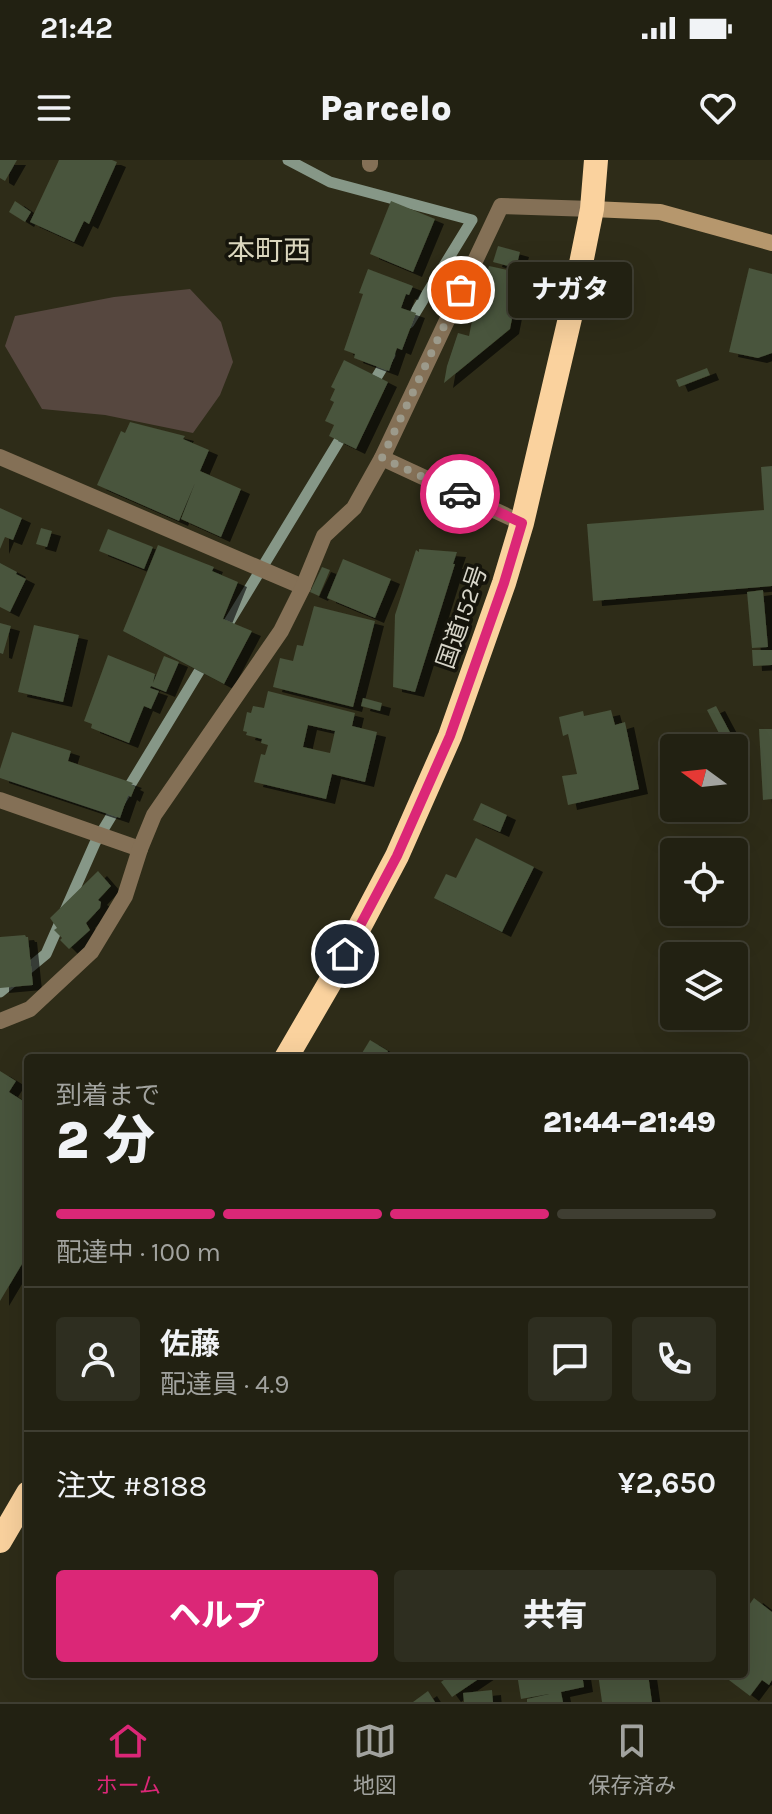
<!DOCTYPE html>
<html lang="ja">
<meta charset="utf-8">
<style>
body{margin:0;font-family:Karla,"Noto Sans JP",sans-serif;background:#2e2e20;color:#f1f3f6;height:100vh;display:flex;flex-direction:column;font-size:30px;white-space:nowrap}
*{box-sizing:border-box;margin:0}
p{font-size:26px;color:#a2a39f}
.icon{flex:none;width:44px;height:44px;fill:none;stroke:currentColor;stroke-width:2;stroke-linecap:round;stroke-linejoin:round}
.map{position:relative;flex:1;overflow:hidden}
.drawer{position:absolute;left:24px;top:894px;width:724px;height:624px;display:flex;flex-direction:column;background:#222112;border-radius:8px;box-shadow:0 8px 32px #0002,0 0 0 2px #3f3e32}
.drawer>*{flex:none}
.needle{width:52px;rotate:285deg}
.tools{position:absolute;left:660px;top:574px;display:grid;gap:16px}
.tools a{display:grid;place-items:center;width:88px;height:88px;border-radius:8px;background:#222112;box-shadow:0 8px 32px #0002,0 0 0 2px #3f3e32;font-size:40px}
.pin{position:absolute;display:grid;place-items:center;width:68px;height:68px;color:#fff;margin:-34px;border:4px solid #fff;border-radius:50%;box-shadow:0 2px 8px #0007}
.courier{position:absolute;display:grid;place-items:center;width:80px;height:80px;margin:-40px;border:6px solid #db2777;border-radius:50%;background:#fff;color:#222;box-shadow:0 2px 10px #0007}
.bubble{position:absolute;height:56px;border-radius:8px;background:#222112;box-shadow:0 8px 32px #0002,0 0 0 2px #3f3e32;font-size:26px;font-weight:800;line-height:56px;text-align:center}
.head em{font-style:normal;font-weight:800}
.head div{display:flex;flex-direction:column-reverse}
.head{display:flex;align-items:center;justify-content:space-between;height:136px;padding:0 32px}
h1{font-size:52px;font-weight:800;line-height:60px}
.bar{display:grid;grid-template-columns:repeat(4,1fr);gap:12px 8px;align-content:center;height:96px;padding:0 32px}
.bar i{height:10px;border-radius:6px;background:#3f3e32}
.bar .on{background:#db2777}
.bar p{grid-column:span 4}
.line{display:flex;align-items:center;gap:20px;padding:0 32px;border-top:2px solid #3f3e32}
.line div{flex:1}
.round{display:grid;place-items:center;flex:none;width:84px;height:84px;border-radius:8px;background:#2e2e20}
.action{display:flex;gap:16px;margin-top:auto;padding:16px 32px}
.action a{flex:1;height:92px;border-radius:8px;background:#db2777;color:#fff;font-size:32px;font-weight:800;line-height:92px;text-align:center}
.action a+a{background:#2e2e20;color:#f1f3f6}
.status{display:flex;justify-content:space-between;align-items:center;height:56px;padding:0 40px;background:#222112;direction:ltr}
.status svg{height:22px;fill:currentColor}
header{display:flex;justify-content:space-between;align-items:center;height:104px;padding:0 32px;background:#222112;font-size:36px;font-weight:800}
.tab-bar{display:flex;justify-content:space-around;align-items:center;height:112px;border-top:2px solid #3f3e32;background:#222112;font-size:22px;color:#a2a39f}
.tab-bar a{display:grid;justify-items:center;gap:4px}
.tab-bar .on{color:#db2777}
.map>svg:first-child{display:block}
.green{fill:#56473f}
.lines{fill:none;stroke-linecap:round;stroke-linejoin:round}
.stream{stroke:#869787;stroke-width:11}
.building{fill:#49543c;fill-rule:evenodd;filter:url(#shadow)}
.street{stroke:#847056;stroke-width:16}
.secondary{stroke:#b6976d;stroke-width:16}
.highway{stroke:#fad29e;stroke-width:24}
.done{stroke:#9c9a8b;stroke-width:8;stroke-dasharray:0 14.4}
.route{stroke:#db2777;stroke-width:10}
.labels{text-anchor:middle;stroke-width:7;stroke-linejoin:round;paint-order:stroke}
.street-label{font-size:24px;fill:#d7d5c9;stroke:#15140b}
.quarter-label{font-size:28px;fill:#dbd7be;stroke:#15140b}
</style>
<div class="status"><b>21:42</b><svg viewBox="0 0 49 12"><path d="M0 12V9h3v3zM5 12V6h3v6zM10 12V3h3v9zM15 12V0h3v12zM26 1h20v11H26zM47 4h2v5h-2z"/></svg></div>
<header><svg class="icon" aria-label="menu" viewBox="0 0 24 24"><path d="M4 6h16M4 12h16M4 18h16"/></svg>Parcelo<svg class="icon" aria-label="heart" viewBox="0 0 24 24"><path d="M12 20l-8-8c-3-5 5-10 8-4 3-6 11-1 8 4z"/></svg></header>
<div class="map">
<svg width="772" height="1542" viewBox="0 0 772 1542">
<defs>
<filter id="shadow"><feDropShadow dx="9" dy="5" stdDeviation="0" flood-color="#0009"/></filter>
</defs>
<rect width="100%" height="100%" fill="#2e2c18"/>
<polygon class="green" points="190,129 221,162 233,202 220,235 193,273 105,255 42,249 5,186 15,156 114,137"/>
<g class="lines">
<g class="stream">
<polyline points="288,0 330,22 472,60 409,163"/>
<polyline points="370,228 390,195"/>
<polyline points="223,472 345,271"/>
<polyline points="0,832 46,794 95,683 206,500"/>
</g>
</g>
<g class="building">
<polygon points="0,0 17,0 5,21 0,18"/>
<polygon points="59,0 112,0 117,2 89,64 84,61 74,82 30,62"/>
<polygon points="15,41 31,52 25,62 9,52"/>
<polygon points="391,41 435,59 413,112 370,94"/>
<polygon points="498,86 520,92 516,108 493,102"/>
<polygon points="489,106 521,113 510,169 444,223 447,206 458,173 469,176 475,145"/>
<polygon points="749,108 772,114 772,193 758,198 729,192"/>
<polygon points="368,109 413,126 409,135 406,134 401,148 416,153 402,190 397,188 389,211 354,198 355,194 344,190 363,134 359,133"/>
<polygon points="344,200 388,222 356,289 329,276 334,265 325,261 334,242 330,240 335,229 331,227"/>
<polygon points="707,208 710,215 679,227 676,220"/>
<polygon points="130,262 185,276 183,279 209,290 200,311 241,329 221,377 181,359 195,323 179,361 97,325 121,271 125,273"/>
<polygon points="772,306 772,426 593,441 587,364 764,350 761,307"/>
<polygon points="0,348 22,358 13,380 5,377 0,389"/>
<polygon points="41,368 52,371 47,387 36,384"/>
<polygon points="108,369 153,387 144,409 99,391"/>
<polygon points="158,385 214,407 212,411 238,422 223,459 252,471 224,524 123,471"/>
<polygon points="419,389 457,392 453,404 455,404 415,532 393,527 395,455 416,390 419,392"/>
<polygon points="343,399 391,419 375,458 327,438"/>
<polygon points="0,403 17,412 16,414 26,419 10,452 0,447"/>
<polygon points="322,407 330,410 319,436 310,432"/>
<polygon points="763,430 768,487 752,488 747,432"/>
<polygon points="314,446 375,461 353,547 273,527 280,498 293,501 297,485 303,486"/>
<polygon points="0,463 11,466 3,494 0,493"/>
<polygon points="34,465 79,475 63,542 18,532"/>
<polygon points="752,490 772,490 772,505 753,506"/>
<polygon points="108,495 155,514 153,523 164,496 179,502 166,532 151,526 150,528 159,531 151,549 144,546 129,583 91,568 92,564 84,561"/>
<path d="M268,531l87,22 -3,13 25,6 -12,50 -33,-8 -6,25 -72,-17 7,-28 4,1 3,-10 -7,-2 1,-4 -16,-4 1,-3 -4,-1 4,-19 4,1 2,-7 11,2zM308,565l27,6 -5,22 -27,-6z"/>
<polygon points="363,538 382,543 380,551 361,546"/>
<polygon points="716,546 732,576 723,581 707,550"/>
<polygon points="611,550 615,565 625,562 639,629 568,645 562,616 577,614 568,574 563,576 559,557 583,551 584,556"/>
<polygon points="759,569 772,569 772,639 763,640"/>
<polygon points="12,572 71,591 68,601 133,623 131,625 135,627 131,637 128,635 120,658 0,618 0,609"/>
<polygon points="481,643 507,655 500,672 473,660"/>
<polygon points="476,678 534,707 502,772 434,738 446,714 456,718"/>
<polygon points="98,711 111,726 98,740 101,742 100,748 86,763 90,770 69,789 60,780 62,778 54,770 57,768 50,758"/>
<polygon points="25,775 26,777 28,777 33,825 0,828 0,777"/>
<polygon points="370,880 388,891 384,898 359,898"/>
<polygon points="0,911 16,921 9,932 28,944 28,1094 0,1141"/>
<polygon points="754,1438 772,1452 772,1520 769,1525 762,1520 750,1536 721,1514 744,1514 744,1452"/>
<polygon points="452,1514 486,1514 452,1537 441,1522"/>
<polygon points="517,1514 582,1514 584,1527 561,1532 563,1542 527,1542 527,1539 549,1534 521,1539"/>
<polygon points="598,1514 648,1514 652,1542 602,1542"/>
<polygon points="492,1530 493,1542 464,1542 463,1533"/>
<polygon points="428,1531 435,1542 413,1542"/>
</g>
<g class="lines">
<g class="street">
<polyline points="370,4 370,0"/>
<polyline points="0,297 303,427"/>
<polyline points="382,298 522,363"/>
<polyline points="0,640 140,689"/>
<polyline points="0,861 30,849 91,792 125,736 140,689 154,655 281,471 303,427 324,376 354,348 382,298 501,46 592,49"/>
</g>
<polyline class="secondary" points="592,49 660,52 772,83"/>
<g class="highway">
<polyline points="286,898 332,819 397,696 450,576 504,423 522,363 570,158 592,49 596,0"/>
<polyline points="0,1381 28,1333"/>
</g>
</g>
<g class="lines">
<polyline class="done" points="460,334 382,298 461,130"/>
<polyline class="route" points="345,794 397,696 450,576 504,423 522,363 460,334"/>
</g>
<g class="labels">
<g class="street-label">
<text transform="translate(462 457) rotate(-71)" y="8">国道152号</text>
</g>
<g class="quarter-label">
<text x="269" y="100">本町西</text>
</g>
</g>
</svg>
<div class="tools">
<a><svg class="needle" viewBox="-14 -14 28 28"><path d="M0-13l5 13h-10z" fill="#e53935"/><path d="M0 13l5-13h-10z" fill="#a2a39f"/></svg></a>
<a><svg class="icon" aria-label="locate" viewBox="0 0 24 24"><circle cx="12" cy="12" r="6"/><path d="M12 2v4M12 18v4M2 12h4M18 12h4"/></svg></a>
<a><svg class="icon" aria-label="layers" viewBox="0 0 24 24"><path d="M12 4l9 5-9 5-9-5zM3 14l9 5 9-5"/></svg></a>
</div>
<div class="pin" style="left:461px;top:130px;background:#ea580c"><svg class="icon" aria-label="bag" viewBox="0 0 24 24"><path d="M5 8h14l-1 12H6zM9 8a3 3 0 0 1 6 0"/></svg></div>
<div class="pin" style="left:345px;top:794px;background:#1f2937"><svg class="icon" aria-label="home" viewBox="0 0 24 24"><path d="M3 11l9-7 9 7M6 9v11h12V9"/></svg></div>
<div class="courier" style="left:460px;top:334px"><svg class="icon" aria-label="car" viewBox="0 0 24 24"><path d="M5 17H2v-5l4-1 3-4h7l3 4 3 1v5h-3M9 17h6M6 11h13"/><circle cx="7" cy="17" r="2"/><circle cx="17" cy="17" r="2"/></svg></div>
<div class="bubble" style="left:508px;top:102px;width:124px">ナガタ</div>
<section class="drawer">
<div class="head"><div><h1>2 分</h1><p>到着まで</p></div><em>21:44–21:49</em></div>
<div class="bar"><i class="on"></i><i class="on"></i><i class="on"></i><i></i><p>配達中 · 100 m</p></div>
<div class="line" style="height:144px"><a class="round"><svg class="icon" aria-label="person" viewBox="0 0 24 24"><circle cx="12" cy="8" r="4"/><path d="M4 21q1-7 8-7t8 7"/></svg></a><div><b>佐藤</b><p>配達員 · 4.9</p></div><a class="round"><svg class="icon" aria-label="chat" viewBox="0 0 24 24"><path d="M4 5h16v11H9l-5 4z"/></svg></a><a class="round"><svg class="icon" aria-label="phone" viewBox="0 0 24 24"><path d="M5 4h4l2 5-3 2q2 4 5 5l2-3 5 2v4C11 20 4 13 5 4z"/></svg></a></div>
<div class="line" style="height:104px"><div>注文 #8188</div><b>¥2,650</b></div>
<div class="action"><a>ヘルプ</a><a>共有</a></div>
</section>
</div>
<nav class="tab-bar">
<a class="on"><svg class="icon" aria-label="home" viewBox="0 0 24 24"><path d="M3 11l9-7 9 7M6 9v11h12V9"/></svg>ホーム</a>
<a><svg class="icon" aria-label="map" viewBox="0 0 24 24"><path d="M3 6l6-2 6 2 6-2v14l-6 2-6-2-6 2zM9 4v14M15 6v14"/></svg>地図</a>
<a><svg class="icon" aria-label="saved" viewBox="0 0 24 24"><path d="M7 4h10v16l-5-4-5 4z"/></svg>保存済み</a>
</nav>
